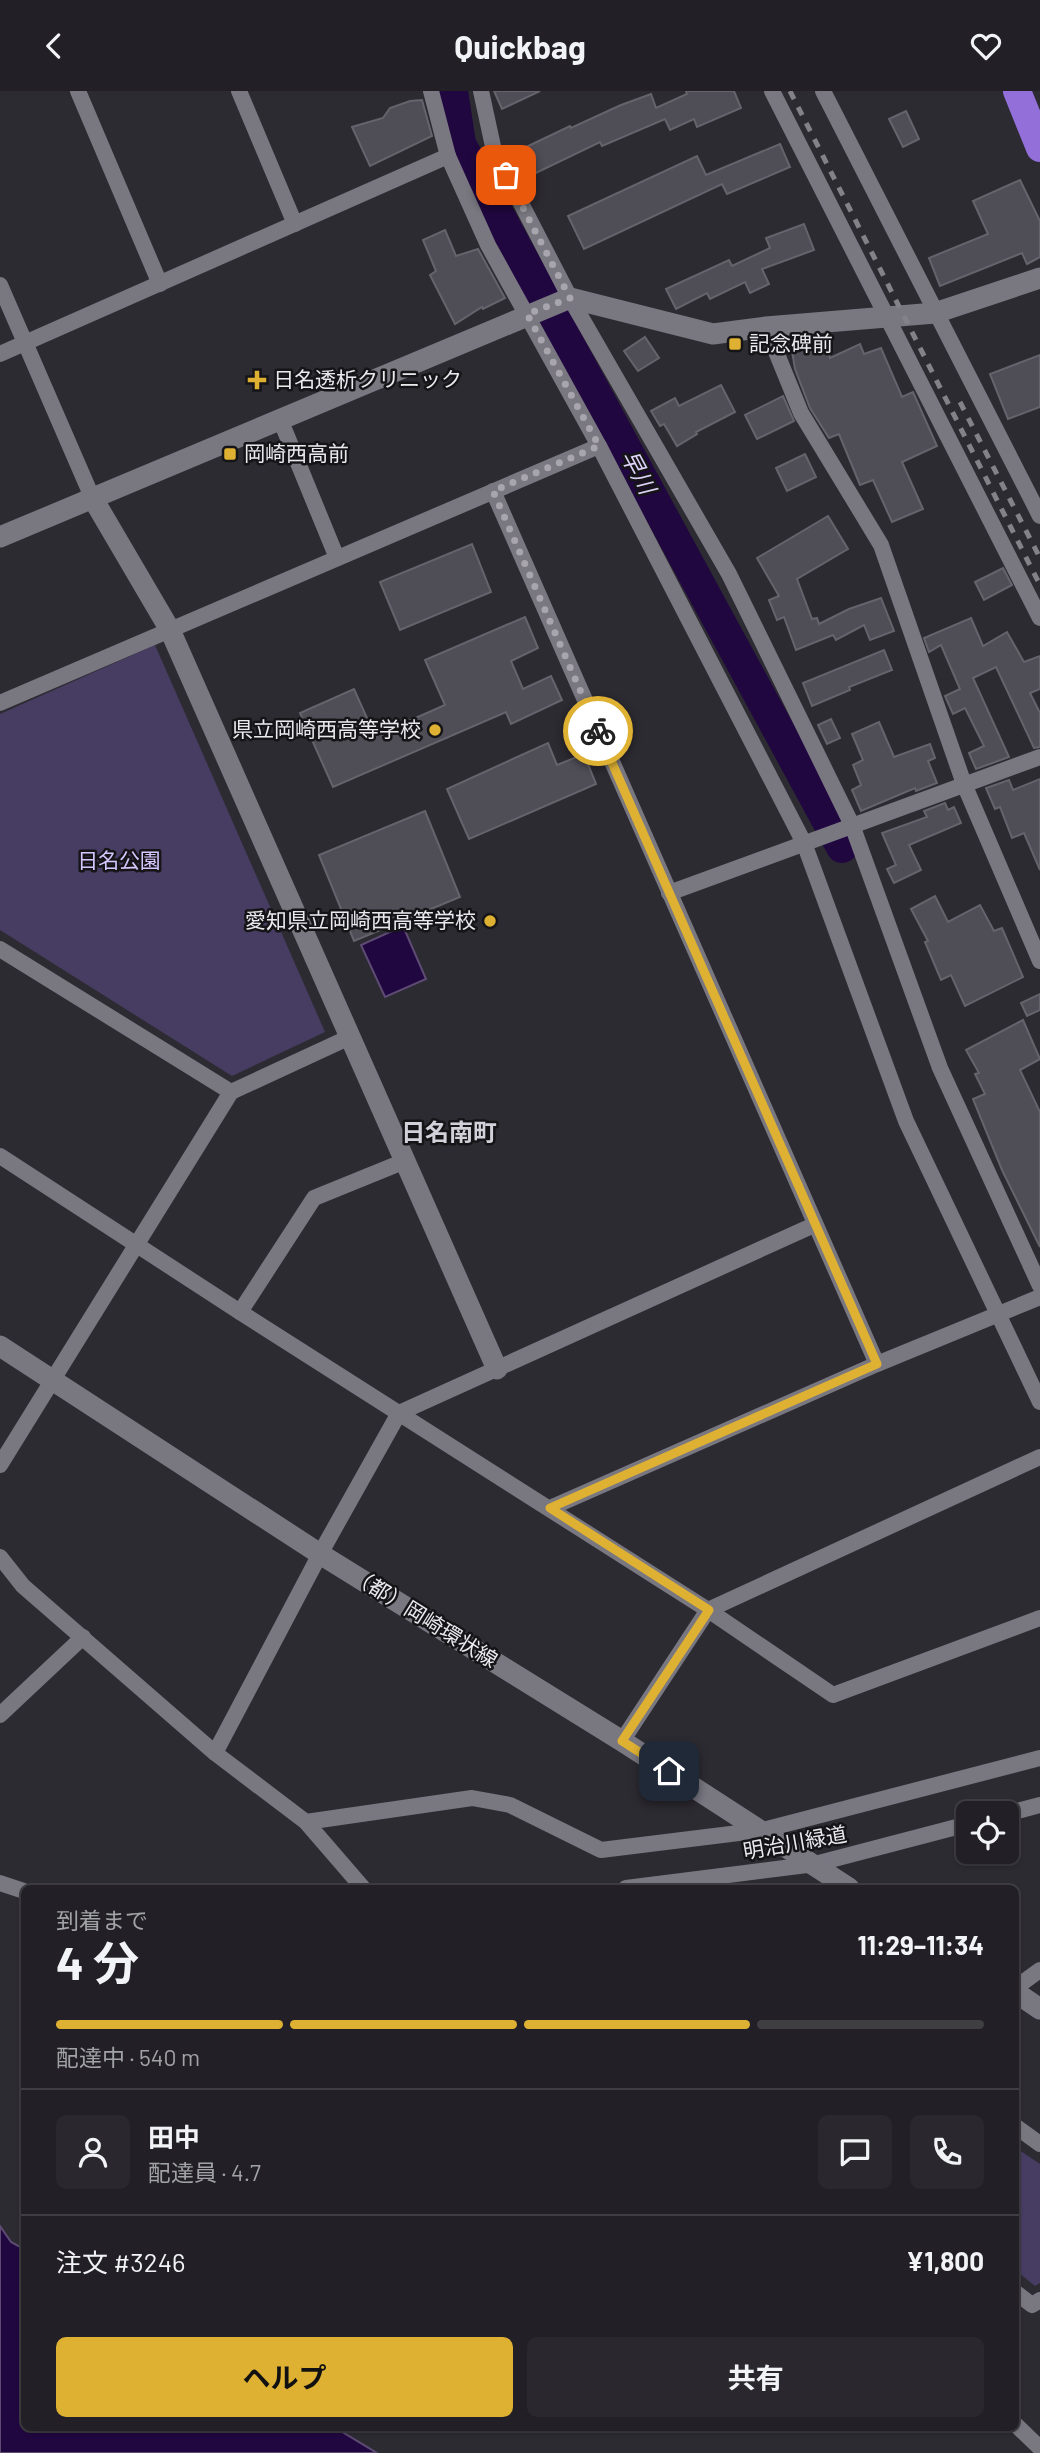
<!DOCTYPE html>
<html lang="ja">
<meta charset="utf-8">
<style>
body{margin:0;font-family:Barlow,"Noto Sans JP",sans-serif;background:#2a282e;color:#f1f3f6;height:100vh;display:flex;flex-direction:column;font-size:26px;white-space:nowrap}
*{box-sizing:border-box;margin:0}
p{font-size:23px;color:#a2a3a7}
.icon{flex:none;width:38px;height:38px;fill:none;stroke:currentColor;stroke-width:2;stroke-linecap:round;stroke-linejoin:round}
.map{position:relative;flex:1;overflow:hidden}
.side{position:absolute;left:21px;top:1794px;width:998px;height:546px;display:flex;flex-direction:column;background:#222026;border-radius:10px;box-shadow:0 2px 5px #0004,0 0 0 2px #3f3e43}
.side>*{flex:none}
.controls{position:absolute;left:956px;top:1710px;display:grid;gap:14px}
.controls a{display:grid;place-items:center;width:63px;height:63px;border-radius:10px;background:#222026;box-shadow:0 2px 5px #0004,0 0 0 2px #3f3e43;font-size:35px}
.pin{position:absolute;display:grid;place-items:center;width:60px;height:60px;color:#fff;margin:-30px;border-radius:14px;box-shadow:0 4px 10px #0006}
.courier{position:absolute;display:grid;place-items:center;width:70px;height:70px;margin:-35px;border:5px solid #deb133;border-radius:50%;background:#fff;color:#222;box-shadow:0 2px 9px #0007}
.headline em{font-style:normal;font-weight:700}
.headline div{display:flex;flex-direction:column-reverse}
.headline{display:flex;align-items:center;justify-content:space-between;height:119px;padding:0 35px}
h1{font-size:46px;font-weight:700;line-height:52px}
.bar{display:grid;grid-template-columns:repeat(4,1fr);gap:10px 7px;align-content:center;height:84px;padding:0 35px}
.bar i{height:9px;border-radius:5px;background:#3f3e43}
.bar .selected{background:#deb133}
.bar p{grid-column:span 4}
.line{display:flex;align-items:center;gap:18px;padding:0 35px;border-top:2px solid #3f3e43}
.line div{flex:1}
.round{display:grid;place-items:center;flex:none;width:74px;height:74px;border-radius:10px;background:#2a282e}
.action{display:flex;gap:14px;margin-top:auto;padding:14px 35px}
.action a{flex:1;height:80px;border-radius:10px;background:#deb133;color:#111;font-size:28px;font-weight:700;line-height:80px;text-align:center}
.action a+a{background:#2a282e;color:#f1f3f6}
header{display:flex;justify-content:space-between;align-items:center;height:91px;padding:0 35px;background:#222026;font-size:32px;font-weight:700}
.map>svg:first-child{display:block}
.green{fill:#473c61}
.water{fill:#210740;stroke:#5d4b74;stroke-width:2}
.lines{fill:none;stroke-linecap:round;stroke-linejoin:round}
.river{stroke:#210740;stroke-width:32}
.building{fill:#4f4d56;stroke:#65636b;stroke-width:2}
.street{stroke:#797780;stroke-width:16}
.secondary{stroke:#797780;stroke-width:21}
.highway{stroke:#936fd9;stroke-width:28}
.rail{stroke:#838288;stroke-width:5;stroke-dasharray:9 9;stroke-linecap:butt}
.done{stroke:#a8a6ac;stroke-width:7;stroke-dasharray:0 12.6}
.route{stroke:#deb133;stroke-width:9}
.poi-dot{fill:#deb133;stroke:#151417;stroke-width:2.5}
.labels{text-anchor:middle;stroke-width:5;stroke-linejoin:round;paint-order:stroke}
.poi-label{font-size:21px;fill:#eae9ee;stroke:#151417;text-anchor:start}
.park-label{font-size:21px;fill:#d5c6fe;stroke:#151417}
.street-label{font-size:21px;fill:#eae9ee;stroke:#151417}
.water-label{font-size:23px;font-style:italic;fill:#ddd3f8;stroke:#151417}
.quarter-label{font-size:24px;font-weight:bold;fill:#d2d0d9;stroke:#151417}
</style>
<header><svg class="icon" aria-label="back" viewBox="0 0 24 24"><path d="M15 5l-7 7 7 7"/></svg>Quickbag<svg class="icon" aria-label="heart" viewBox="0 0 24 24"><path d="M12 20l-8-8c-3-5 5-10 8-4 3-6 11-1 8 4z"/></svg></header>
<div class="map">
<svg width="1040" height="2362" viewBox="0 0 1040 2362">
<rect width="100%" height="100%" fill="#2d2b32"/>
<g class="green">
<polygon points="155,554 325,941 232,985 0,839 0,623"/>
<polygon points="1015,2056 1040,2073 1040,2192 1035,2195 1015,2179"/>
</g>
<g class="water">
<polygon points="403,835 426,888 385,906 361,854"/>
<polygon points="0,2135 11,2151 24,2158 24,2336 334,2336 377,2362 0,2362"/>
</g>
<g class="lines">
<polyline class="river" points="452,0 460,53 842,756"/>
</g>
<g class="building">
<polygon points="494,0 540,0 502,18"/>
<polygon points="686,0 734,0 741,17 697,36 694,28 670,39 665,28 602,55 600,51 536,82 524,57 570,35 571,37 621,14 651,3 656,17 687,3"/>
<polygon points="422,9 432,45 370,75 352,36 383,27 390,17 410,10"/>
<polygon points="906,20 919,48 903,56 889,28"/>
<polygon points="780,53 790,76 727,103 722,93 584,158 568,125 697,65 706,84"/>
<polygon points="1020,89 1040,130 1040,166 1027,173 1022,162 940,195 929,167 988,143 973,110"/>
<polygon points="804,133 814,159 762,178 769,193 750,202 745,191 710,208 707,202 676,218 666,198 729,169 732,175 770,157 766,147"/>
<polygon points="445,139 456,165 478,158 505,207 483,218 482,216 455,233 430,184 436,180 423,149"/>
<polygon points="645,246 659,267 638,280 624,260"/>
<polygon points="860,253 864,263 881,257 902,306 913,301 937,355 902,371 923,418 892,431 873,389 860,394 839,343 829,347 810,317 795,278 792,260 827,254 830,267"/>
<polygon points="1040,264 1040,316 1008,328 990,283"/>
<polygon points="721,294 735,321 696,341 697,343 677,355 664,333 660,335 651,320 675,307 679,315"/>
<polygon points="783,305 794,330 757,348 745,324"/>
<polygon points="805,363 816,386 787,400 776,377"/>
<polygon points="828,425 848,458 797,488 812,528 817,527 819,533 849,518 881,507 894,540 870,549 864,534 836,549 833,544 796,559 784,526 777,529 769,509 779,505 757,467"/>
<polygon points="472,453 491,501 400,539 380,491"/>
<polygon points="1003,477 1012,494 984,509 975,491"/>
<polygon points="525,526 538,557 511,570 523,598 551,585 562,609 511,633 506,621 333,696 300,622 354,598 375,645 445,614 425,569"/>
<polygon points="971,527 983,555 1007,541 1024,571 1040,565 1040,598 1030,602 1040,622 1040,656 1034,657 996,576 973,587 1009,666 976,678 969,662 984,655 965,617 953,623 945,605 960,598 941,554 929,561 924,547"/>
<polygon points="884,559 892,579 849,596 850,599 812,615 803,592"/>
<polygon points="831,628 840,647 827,653 818,634"/>
<polygon points="879,631 894,666 930,653 935,667 928,670 937,692 916,700 915,697 861,720 852,699 861,694 853,674 863,669 852,643"/>
<polygon points="548,652 557,674 584,663 596,693 469,748 447,698"/>
<polygon points="1040,688 1040,779 1024,742 1012,747 1000,716 995,718 986,697 1009,689 1013,699"/>
<polygon points="945,712 948,719 954,716 961,732 909,754 921,779 894,792 887,778 896,774 882,742 927,726 924,720"/>
<polygon points="425,720 460,806 354,850 319,764"/>
<polygon points="935,805 948,831 980,814 994,840 1002,837 1023,886 965,915 951,884 941,889 925,851 928,850 911,818"/>
<polygon points="1040,903 1040,919 1027,925 1021,912"/>
<polygon points="1023,929 1040,968 1020,979 1040,1021 1040,1156 1002,1079 973,1008 985,1003 975,983 979,982 966,959"/>
</g>
<g class="lines">
<g class="street">
<polyline points="78,0 160,193"/>
<polyline points="239,0 295,133"/>
<polyline points="431,0 448,65 488,154 599,355 804,752 906,1030 1040,1311"/>
<polyline points="481,0 494,60 570,207 729,483 852,734 940,977 1040,1195"/>
<polyline points="772,0 1040,527"/>
<polyline points="823,0 1040,425"/>
<polyline points="0,194 92,406"/>
<polyline points="766,236 801,322 881,454 964,693 1040,870"/>
<polyline points="0,263 448,65"/>
<polyline points="280,328 337,467"/>
<polyline points="493,400 877,1273"/>
<polyline points="0,612 599,355"/>
<polyline points="669,802 1040,666"/>
<polyline points="0,858 231,1001"/>
<polyline points="0,1065 240,1221 708,1519 833,1604 1040,1527"/>
<polyline points="240,1221 314,1107 405,1070"/>
<polyline points="0,1374 231,1001 350,946"/>
<polyline points="550,1417 877,1273 1040,1206"/>
<polyline points="0,1466 23,1495 215,1662 306,1731 363,1797"/>
<polyline points="0,1624 83,1546"/>
<polyline points="622,1650 708,1519 1040,1366"/>
<polyline points="215,1662 320,1463 399,1322 814,1134"/>
<polyline points="1006,1723 1040,1714"/>
<polyline points="306,1731 472,1707 510,1714 601,1759 763,1739 1040,1667"/>
<polyline points="0,1792 24,1800"/>
<polyline points="626,1797 815,1773 968,1733"/>
<polyline points="1015,1897 1040,1879"/>
<polyline points="1015,2035 1040,2053"/>
<polyline points="1015,2201 1032,2214 1040,2209"/>
<polyline points="1015,2333 1040,2357"/>
</g>
<g class="secondary">
<polyline points="92,406 170,539 497,1278"/>
<polyline points="0,446 570,207 713,243 766,236 935,222 1040,187"/>
<polyline points="0,1255 320,1463 622,1650 849,1797"/>
<polyline points="1015,1901 1040,1918"/>
</g>
<polyline class="highway" points="1017,0 1040,57"/>
<g class="rail">
<polyline points="790,0 1040,494"/>
<polyline points="960,311 1040,467"/>
</g>
</g>
<g class="lines">
<polyline class="done" points="506,84 570,207 527,223 599,355 493,400 598,640"/>
<polyline class="route" points="598,640 877,1273 550,1417 709,1519 622,1650 669,1680"/>
</g>
<g class="poi-dot">
<rect x="728" y="246" width="14" height="14" rx="3.5"/>
<path d="M253.5 278.5h7v7h7v7h-7v7h-7v-7h-7v-7h7z"/>
<rect x="223" y="356" width="14" height="14" rx="3.5"/>
<circle cx="435" cy="639" r="7"/>
<circle cx="490" cy="830" r="7"/>
</g>
<g class="labels">
<g class="poi-label">
<text x="749" y="260">記念碑前</text>
<text x="273" y="296">日名透析クリニック</text>
<text x="244" y="370">岡崎西高前</text>
<text x="421" y="646" text-anchor="end">県立岡崎西高等学校</text>
<text x="476" y="837" text-anchor="end">愛知県立岡崎西高等学校</text>
</g>
<g class="park-label">
<text x="119" y="777">日名公園</text>
</g>
<g class="street-label">
<text transform="translate(424 1527) rotate(32)" y="7">（都）岡崎環状線</text>
<text transform="translate(795 1752) rotate(-10)" y="7">明治川緑道</text>
</g>
<g class="water-label">
<text transform="translate(638 381) rotate(62)" y="8">早川</text>
</g>
<g class="quarter-label">
<text x="449" y="1050">日名南町</text>
</g>
</g>
</svg>
<div class="controls">
<a><svg class="icon" aria-label="locate" viewBox="0 0 24 24"><circle cx="12" cy="12" r="6"/><path d="M12 2v4M12 18v4M2 12h4M18 12h4"/></svg></a>
</div>
<div class="pin" style="left:506px;top:84px;background:#ea580c"><svg class="icon" aria-label="bag" viewBox="0 0 24 24"><path d="M5 8h14l-1 12H6zM9 8a3 3 0 0 1 6 0"/></svg></div>
<div class="pin" style="left:669px;top:1680px;background:#1f2937"><svg class="icon" aria-label="home" viewBox="0 0 24 24"><path d="M3 11l9-7 9 7M6 9v11h12V9"/></svg></div>
<div class="courier" style="left:598px;top:640px"><svg class="icon" aria-label="bike" viewBox="0 0 24 24"><circle cx="6" cy="16" r="4"/><circle cx="18" cy="16" r="4"/><path d="M6 16l4-8h5l3 8M10 8l3 8H6M13 5h3"/></svg></div>
<section class="side">
<div class="headline"><div><h1>4 分</h1><p>到着まで</p></div><em>11:29–11:34</em></div>
<div class="bar"><i class="selected"></i><i class="selected"></i><i class="selected"></i><i></i><p>配達中 · 540 m</p></div>
<div class="line" style="height:126px"><a class="round"><svg class="icon" aria-label="person" viewBox="0 0 24 24"><circle cx="12" cy="8" r="4"/><path d="M4 21q1-7 8-7t8 7"/></svg></a><div><b>田中</b><p>配達員 · 4.7</p></div><a class="round"><svg class="icon" aria-label="chat" viewBox="0 0 24 24"><path d="M4 5h16v11H9l-5 4z"/></svg></a><a class="round"><svg class="icon" aria-label="phone" viewBox="0 0 24 24"><path d="M5 4h4l2 5-3 2q2 4 5 5l2-3 5 2v4C11 20 4 13 5 4z"/></svg></a></div>
<div class="line" style="height:91px"><div>注文 #3246</div><b>¥1,800</b></div>
<div class="action"><a>ヘルプ</a><a>共有</a></div>
</section>
</div>
